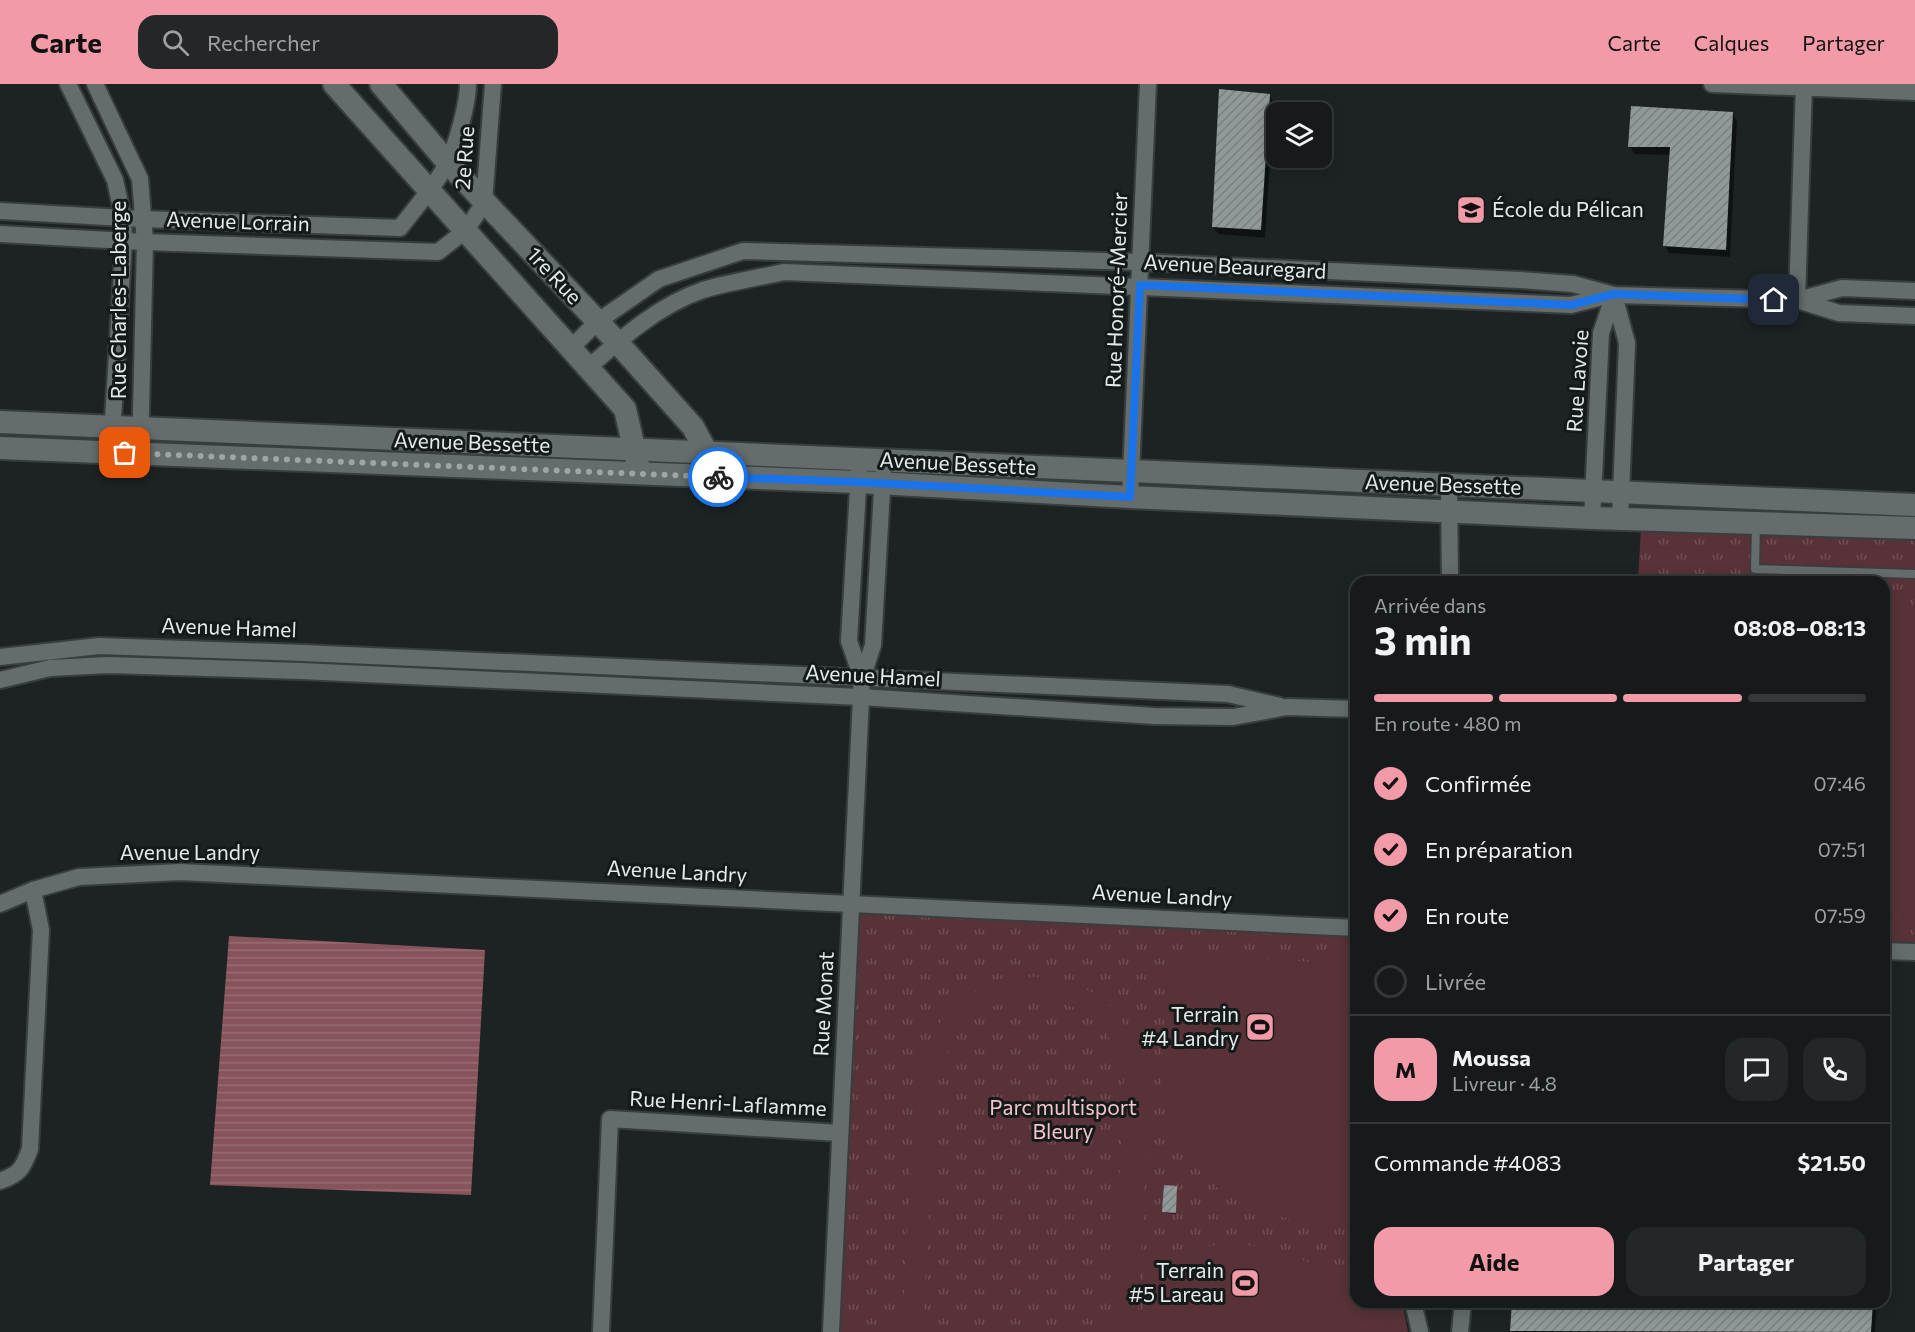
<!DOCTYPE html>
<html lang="fr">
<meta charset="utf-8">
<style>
body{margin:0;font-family:Commissioner,sans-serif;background:#232727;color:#f1f3f6;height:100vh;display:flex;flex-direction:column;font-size:22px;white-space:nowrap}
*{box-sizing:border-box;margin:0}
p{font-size:20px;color:#9ea1a2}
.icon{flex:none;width:33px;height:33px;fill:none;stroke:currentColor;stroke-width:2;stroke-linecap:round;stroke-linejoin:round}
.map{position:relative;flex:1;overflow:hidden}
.drawer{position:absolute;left:1350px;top:492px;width:540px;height:732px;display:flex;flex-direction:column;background:#161a1a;border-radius:18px;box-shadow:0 3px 15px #0003,0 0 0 2px #353839}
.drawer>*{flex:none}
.tools{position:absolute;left:1266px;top:18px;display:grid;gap:12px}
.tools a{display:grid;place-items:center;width:66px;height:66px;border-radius:12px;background:#161a1a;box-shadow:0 3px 15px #0003,0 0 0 2px #353839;font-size:30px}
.pin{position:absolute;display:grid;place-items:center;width:51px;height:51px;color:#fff;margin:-26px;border-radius:12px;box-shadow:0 3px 9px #0006}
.courier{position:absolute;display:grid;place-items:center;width:60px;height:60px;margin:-30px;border:4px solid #1a73e8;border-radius:50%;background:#fff;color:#222;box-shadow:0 2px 8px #0007}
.summary em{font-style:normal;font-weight:700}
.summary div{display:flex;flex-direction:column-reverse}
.summary{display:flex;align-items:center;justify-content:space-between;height:102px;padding:0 24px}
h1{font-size:39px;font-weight:700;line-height:45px}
.bar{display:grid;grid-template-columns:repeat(4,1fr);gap:9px 6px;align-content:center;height:72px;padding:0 24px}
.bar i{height:8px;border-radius:4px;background:#353839}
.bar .active{background:#f39aa8}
.bar p{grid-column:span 4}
.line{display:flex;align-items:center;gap:15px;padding:0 24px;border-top:2px solid #353839}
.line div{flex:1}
.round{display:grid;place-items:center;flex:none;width:63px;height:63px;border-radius:18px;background:#232727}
ol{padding:0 24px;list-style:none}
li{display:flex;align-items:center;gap:18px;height:66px}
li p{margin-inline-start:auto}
li .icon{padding:6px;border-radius:50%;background:#f39aa8;color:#111;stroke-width:4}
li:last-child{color:#9ea1a2}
li i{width:33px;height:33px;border:3px solid #353839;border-radius:50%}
.button{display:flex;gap:12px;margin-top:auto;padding:12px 24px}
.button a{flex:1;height:69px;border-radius:18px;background:#f39aa8;color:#111;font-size:24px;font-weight:700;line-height:69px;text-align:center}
.button a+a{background:#232727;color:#f1f3f6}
header{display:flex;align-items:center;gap:36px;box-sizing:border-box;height:84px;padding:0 30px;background:#f39aa8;color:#111}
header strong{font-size:28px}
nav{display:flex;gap:33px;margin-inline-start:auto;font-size:21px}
.search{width:420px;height:54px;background:#232727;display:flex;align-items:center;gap:15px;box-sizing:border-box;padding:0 21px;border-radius:18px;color:#9ea1a2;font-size:22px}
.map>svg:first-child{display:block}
.park{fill:url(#park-tufts)}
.pitch{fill:#583238}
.water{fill:url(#water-rules)}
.shadow{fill:#0007}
.building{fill:url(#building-hatch)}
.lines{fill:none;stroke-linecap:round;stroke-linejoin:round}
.lane-casing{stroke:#383d3d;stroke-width:11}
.street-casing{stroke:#383d3d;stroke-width:20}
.secondary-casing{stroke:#383d3d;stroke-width:26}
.lane{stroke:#646c6c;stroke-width:8}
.street{stroke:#646c6c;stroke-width:16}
.secondary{stroke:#646c6c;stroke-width:22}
.done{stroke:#9fa4a4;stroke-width:6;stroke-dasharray:0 10.8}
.route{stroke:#1a73e8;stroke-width:8}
.labels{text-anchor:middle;stroke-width:6;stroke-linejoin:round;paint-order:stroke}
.street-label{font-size:21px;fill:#e5e9e9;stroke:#141a1a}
.poi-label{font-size:21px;fill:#e5e9e9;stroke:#141a1a;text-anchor:end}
.park-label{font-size:21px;fill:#f7c4cb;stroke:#141a1a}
</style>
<header>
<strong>Carte</strong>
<div class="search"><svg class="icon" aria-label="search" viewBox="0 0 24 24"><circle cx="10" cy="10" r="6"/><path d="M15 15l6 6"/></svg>Rechercher</div>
<nav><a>Carte</a><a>Calques</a><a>Partager</a></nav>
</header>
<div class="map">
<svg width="1915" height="1248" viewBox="0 0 1915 1248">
<defs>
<pattern id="park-tufts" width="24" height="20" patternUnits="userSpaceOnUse" patternTransform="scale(1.5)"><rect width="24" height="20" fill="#583238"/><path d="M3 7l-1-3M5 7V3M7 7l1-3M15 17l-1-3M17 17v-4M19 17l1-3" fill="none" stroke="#705055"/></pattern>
<pattern id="water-rules" width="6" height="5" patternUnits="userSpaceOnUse" patternTransform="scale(1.5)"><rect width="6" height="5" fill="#87545c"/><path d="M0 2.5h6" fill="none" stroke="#986d73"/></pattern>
<pattern id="building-hatch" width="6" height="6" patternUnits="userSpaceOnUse" patternTransform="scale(1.5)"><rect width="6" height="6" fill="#909898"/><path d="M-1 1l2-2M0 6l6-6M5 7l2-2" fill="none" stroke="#7a7f7f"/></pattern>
</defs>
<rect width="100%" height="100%" fill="#1d2323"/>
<g class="park">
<polygon points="1641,444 1915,448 1915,866 1884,865 1884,498 1638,498"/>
<polygon points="853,816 1356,836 1356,1218 1402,1218 1408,1248 834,1248"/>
</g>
<g class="pitch">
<polygon points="1884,520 1915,521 1915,836 1884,835"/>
<polygon points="1313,867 1356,870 1356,1144 1295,1137 1256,1125 1219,1105 1190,1077 1174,1048 1161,1009 1167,869 1312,878"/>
<path d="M1034,893c30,3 63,10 82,36 5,6 9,14 13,21l23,3 -15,295h-24l11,-259 -17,-40 -28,-24 -45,-14 -51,14 -30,31 -17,38 -13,244 3,10h-24l14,-260 19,-43 17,-21 25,-18 24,-11z"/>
<path d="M1242,1160c45,8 77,18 114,47v11h12l17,17 10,13h-253l3,-73c34,-10 61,-14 97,-15z"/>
</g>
<polygon class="water" points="229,852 485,866 471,1111 210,1101"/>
<g class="shadow">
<polygon points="1269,11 1274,19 1265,154 1218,150 1213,143"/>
<polygon points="1732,29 1737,37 1730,173 1669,169 1665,162 1671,71 1634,70 1630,62"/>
<polygon points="1884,1009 1887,1009 1892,1017 1886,1083 1884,1083"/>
<polygon points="1176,1104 1176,1130 1165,1129 1164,1127"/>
<polygon points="1513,1218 1877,1218 1875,1248 1512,1248"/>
</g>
<g class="building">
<polygon points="1219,5 1270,10 1261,146 1212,143"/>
<polygon points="1631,22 1733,28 1726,166 1663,162 1670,63 1628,63"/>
<polygon points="1884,1007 1888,1008 1886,1039 1884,1039"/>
<polygon points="1164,1101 1177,1102 1176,1129 1162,1128"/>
<polygon points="1512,1218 1873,1218 1871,1248 1510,1247"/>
</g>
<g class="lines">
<g class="lane-casing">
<polyline id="lane" points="1756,441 1755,485 1915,490"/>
</g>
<g class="street-casing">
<g id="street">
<polyline points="68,0 115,96 123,133 124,155 111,368"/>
<polyline points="95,0 140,95 145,158 140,370"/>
<polyline points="1712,0 1915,8"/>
<path d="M0,127l142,8 258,9c16,-21 34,-41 47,-64 9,-18 21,-60 21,-80"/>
<polyline points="0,150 145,158 438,168 466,146 484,119 493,0"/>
<polyline points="1614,211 1627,259 1620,435"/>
<polyline points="1797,216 1804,0"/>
<polyline points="1798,216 1842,204 1915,207"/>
<polyline points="572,263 597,238 659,195 743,167 1141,178 1520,196 1573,200 1614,211 1797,216 1839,229 1915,232"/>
<path d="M589,283c34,-30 70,-62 114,-77 26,-8 54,-12 81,-18l787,33 39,-10"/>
<polyline points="859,388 849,557 862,595"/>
<polyline points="1449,401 1450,498"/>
<polyline points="1130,413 1148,0"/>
<polyline points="1592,434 1601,249 1614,211"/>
<polyline points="0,573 99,562 303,569 1228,610 1280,622"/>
<polyline points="0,596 50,584 108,581 301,587 861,613 1154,632 1233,633 1287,623 1356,625"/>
<polyline points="0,820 33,806 79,793 180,788 1356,844"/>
<polyline points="1884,867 1915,868"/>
<path d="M0,1097c20,-7 23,-13 30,-32l11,-219 -8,-40"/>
<polyline points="1413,1218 1420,1248"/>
<polyline points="601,1248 610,1035 840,1049"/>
<polyline points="831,1248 861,613 862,595 873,561 883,389"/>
<polyline points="1460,1248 1463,1218"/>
</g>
</g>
<g class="secondary-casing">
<g id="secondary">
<polyline points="334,0 625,325 638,381"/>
<polyline points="381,0 448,79 617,258 693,343 707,369 710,380"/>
<polyline points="0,338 1915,421"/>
<polyline points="0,364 858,398 1130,413 1592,434 1915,444"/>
</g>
</g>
<use href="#lane" class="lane"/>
<use href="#street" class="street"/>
<use href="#secondary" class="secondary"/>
</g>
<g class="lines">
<polyline class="done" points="125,369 718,393"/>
<polyline class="route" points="718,393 858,398 1130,413 1140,201 1571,221 1614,210 1774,216"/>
</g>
<defs>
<g id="school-square" transform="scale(1.5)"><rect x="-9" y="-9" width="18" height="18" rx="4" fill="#f39aa8" stroke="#141a1a"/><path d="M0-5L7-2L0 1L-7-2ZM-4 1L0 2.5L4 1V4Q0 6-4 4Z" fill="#111"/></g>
<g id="stadium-square" transform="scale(1.5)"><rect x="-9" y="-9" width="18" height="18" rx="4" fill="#f39aa8" stroke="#141a1a"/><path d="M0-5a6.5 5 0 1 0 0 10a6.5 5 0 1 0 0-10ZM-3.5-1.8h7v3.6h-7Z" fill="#111"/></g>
</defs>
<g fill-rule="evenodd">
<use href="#school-square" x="1471" y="126"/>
<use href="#stadium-square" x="1260" y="943"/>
<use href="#stadium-square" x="1245" y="1199"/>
</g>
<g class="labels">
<g class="street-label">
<text transform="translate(465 74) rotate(-86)" y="7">2e Rue</text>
<text transform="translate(238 138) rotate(2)" y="7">Avenue Lorrain</text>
<text transform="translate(1235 183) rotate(3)" y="7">Avenue Beauregard</text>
<text transform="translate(554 192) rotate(47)" y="7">1re Rue</text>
<text transform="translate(1117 206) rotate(-88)" y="7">Rue Honoré-Mercier</text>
<text transform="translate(119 216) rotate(-90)" y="7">Rue Charles-Laberge</text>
<text transform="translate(1578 297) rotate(-86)" y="7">Rue Lavoie</text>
<text transform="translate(472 359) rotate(2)" y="7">Avenue Bessette</text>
<text transform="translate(958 380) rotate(3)" y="7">Avenue Bessette</text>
<text transform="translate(1443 401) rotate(2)" y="7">Avenue Bessette</text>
<text transform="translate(229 544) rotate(2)" y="7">Avenue Hamel</text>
<text transform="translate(873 592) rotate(3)" y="7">Avenue Hamel</text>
<text x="190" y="776">Avenue Landry</text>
<text transform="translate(677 788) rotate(3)" y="7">Avenue Landry</text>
<text transform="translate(1162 812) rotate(3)" y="7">Avenue Landry</text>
<text transform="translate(824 920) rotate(-87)" y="7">Rue Monat</text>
<text transform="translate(728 1020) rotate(3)" y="7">Rue Henri-Laflamme</text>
</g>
<g class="poi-label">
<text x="1492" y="133" text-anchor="start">École du Pélican</text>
<text x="1239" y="938">Terrain<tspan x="1239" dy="24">#4 Landry</tspan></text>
<text x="1224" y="1194">Terrain<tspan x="1224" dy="24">#5 Lareau</tspan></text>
</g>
<g class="park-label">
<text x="1063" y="1031">Parc multisport<tspan x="1063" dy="24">Bleury</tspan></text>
</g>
</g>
</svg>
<div class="tools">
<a><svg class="icon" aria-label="layers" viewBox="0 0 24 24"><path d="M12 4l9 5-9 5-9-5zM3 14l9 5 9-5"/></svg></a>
</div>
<div class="pin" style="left:125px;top:369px;background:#ea580c"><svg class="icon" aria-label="bag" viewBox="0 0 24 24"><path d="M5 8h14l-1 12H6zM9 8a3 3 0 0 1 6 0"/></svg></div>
<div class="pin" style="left:1774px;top:216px;background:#1f2937"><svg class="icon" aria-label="home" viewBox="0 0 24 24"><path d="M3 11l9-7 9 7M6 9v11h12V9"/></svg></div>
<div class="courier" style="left:718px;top:393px"><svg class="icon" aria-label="bike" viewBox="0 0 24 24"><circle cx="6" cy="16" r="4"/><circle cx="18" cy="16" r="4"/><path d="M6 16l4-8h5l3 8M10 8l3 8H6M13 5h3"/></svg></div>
<section class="drawer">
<div class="summary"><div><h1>3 min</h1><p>Arrivée dans</p></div><em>08:08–08:13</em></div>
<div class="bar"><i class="active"></i><i class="active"></i><i class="active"></i><i></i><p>En route · 480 m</p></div>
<ol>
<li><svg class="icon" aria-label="check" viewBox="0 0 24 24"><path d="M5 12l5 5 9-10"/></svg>Confirmée<p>07:46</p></li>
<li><svg class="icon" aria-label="check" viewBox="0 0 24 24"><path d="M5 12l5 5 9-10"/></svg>En préparation<p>07:51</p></li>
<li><svg class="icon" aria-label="check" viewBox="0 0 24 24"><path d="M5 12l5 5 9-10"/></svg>En route<p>07:59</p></li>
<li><i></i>Livrée</li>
</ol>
<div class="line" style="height:108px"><b class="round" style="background:#f39aa8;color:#111">M</b><div><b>Moussa</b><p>Livreur · 4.8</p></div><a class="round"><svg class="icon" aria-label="chat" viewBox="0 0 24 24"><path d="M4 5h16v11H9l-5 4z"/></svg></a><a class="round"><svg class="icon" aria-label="phone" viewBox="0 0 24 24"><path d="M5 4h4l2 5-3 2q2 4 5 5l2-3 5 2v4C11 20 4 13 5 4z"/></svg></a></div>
<div class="line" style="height:78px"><div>Commande #4083</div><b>$21.50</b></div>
<div class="button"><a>Aide</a><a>Partager</a></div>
</section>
</div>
